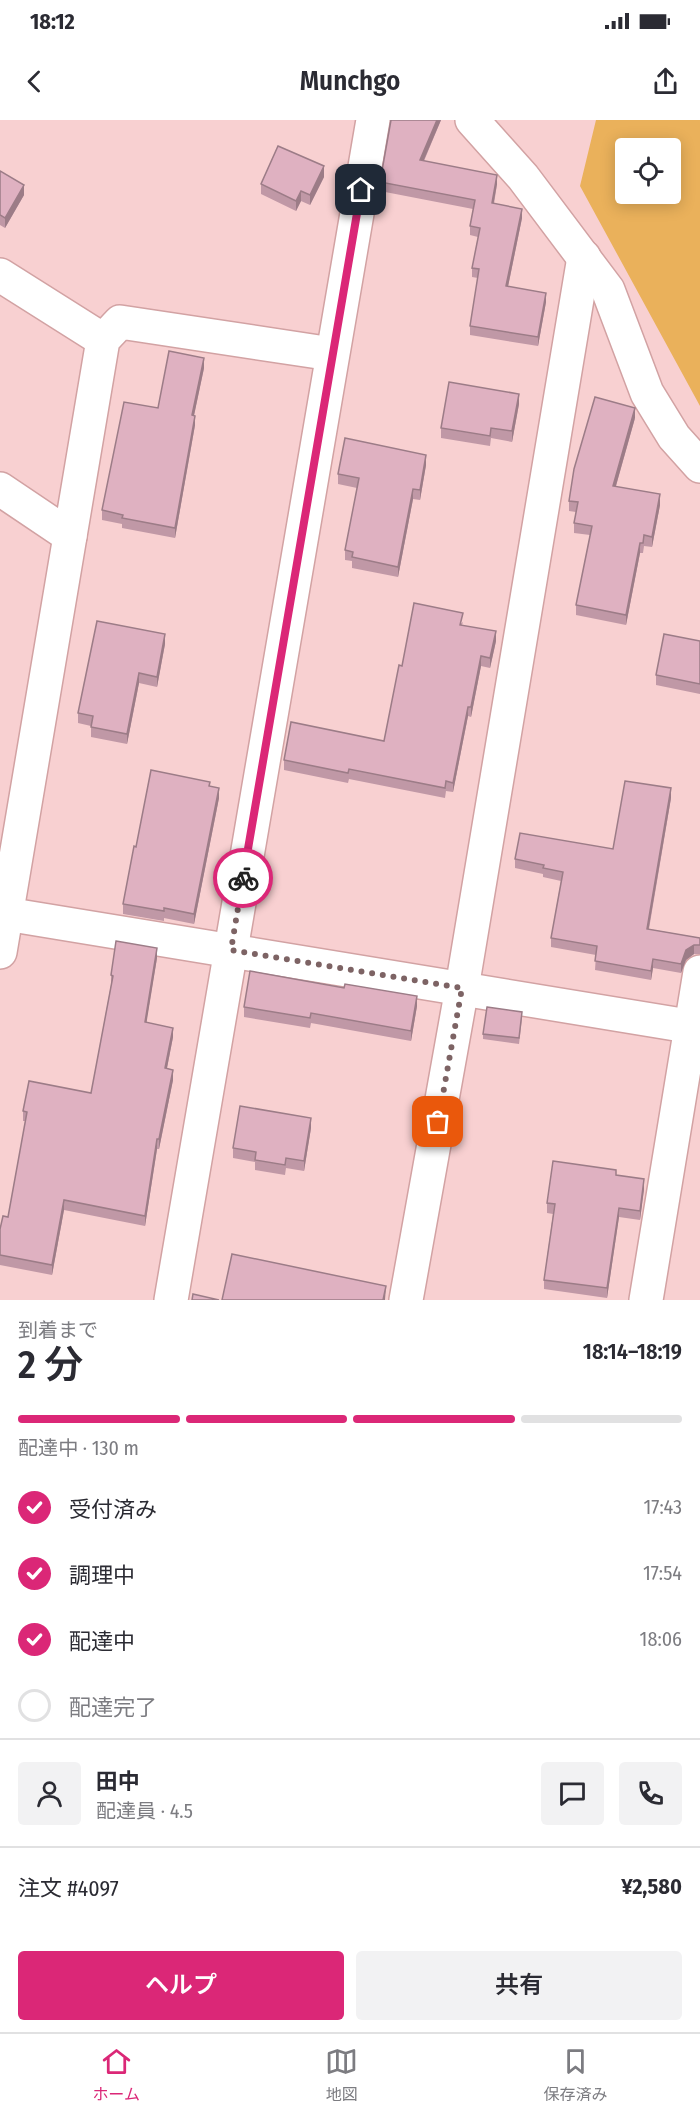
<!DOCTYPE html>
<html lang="ja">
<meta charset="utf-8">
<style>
body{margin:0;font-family:"Fira Sans Condensed","Noto Sans JP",sans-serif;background:#f2f2f3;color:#2b2b33;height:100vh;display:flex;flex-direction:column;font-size:22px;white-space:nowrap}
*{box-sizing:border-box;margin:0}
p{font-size:20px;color:#7c7c81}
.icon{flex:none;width:33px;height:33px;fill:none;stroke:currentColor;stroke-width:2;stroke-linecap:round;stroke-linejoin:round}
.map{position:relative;height:1180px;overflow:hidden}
.side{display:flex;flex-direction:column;background:#fff;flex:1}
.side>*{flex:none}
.fabs{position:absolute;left:615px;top:18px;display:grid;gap:12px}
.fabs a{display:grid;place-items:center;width:66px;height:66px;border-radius:6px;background:#fff;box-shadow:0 3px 15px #0003;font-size:30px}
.pin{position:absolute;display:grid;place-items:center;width:51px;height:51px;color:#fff;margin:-26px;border-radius:12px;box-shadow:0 3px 9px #0006}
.courier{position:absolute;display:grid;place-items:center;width:60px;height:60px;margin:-30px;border:4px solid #db2777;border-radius:50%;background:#fff;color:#222;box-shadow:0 2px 8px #0007}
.summary em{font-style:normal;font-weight:600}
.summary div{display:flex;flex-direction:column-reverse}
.summary{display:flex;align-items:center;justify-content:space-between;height:102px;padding:0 18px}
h1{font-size:39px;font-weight:600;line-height:45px}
.bar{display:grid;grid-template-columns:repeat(4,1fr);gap:9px 6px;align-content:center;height:72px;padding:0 18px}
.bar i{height:8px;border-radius:4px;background:#e1e1e2}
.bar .current{background:#db2777}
.bar p{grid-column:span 4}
.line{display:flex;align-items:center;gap:15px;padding:0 18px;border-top:2px solid #e1e1e2}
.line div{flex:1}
.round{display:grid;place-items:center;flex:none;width:63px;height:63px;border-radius:6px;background:#f2f2f3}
ol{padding:0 18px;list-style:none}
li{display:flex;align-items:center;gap:18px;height:66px}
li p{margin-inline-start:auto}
li .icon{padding:6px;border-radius:50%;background:#db2777;color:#fff;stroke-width:4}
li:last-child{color:#7c7c81}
li i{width:33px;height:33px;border:3px solid #e1e1e2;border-radius:50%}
.button{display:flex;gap:12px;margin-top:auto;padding:12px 18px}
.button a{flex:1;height:69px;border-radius:6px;background:#db2777;color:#fff;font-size:24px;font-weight:600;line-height:69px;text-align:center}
.button a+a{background:#f2f2f3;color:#2b2b33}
.status{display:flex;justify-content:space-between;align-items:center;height:42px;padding:0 30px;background:#fff;direction:ltr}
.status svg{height:16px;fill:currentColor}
header{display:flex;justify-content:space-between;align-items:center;height:78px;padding:0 18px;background:#fff;font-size:27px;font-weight:600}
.tabs{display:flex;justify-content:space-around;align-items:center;height:84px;border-top:2px solid #e1e1e2;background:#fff;font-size:16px;color:#7c7c81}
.tabs a{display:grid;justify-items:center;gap:3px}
.tabs .current{color:#db2777}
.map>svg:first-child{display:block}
.green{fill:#eab15b;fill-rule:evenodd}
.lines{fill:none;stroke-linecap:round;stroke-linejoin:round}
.street-casing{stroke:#d2a2a3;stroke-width:36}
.street{stroke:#fff;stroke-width:33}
.wall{fill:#c098a6}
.shaded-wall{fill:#9c7c87}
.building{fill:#dfb1c1;stroke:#9c7c87;stroke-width:1.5}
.done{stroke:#7d6364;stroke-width:6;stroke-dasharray:0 10.8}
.route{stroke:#db2777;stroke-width:8}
</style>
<div class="status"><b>18:12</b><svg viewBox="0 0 49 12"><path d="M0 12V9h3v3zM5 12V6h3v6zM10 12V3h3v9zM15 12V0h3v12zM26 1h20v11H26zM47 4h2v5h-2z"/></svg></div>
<header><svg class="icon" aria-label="back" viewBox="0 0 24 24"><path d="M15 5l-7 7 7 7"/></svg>Munchgo<svg class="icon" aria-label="share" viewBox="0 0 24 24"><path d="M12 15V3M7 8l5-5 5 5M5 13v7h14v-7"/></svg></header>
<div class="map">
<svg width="700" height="1180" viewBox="0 0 700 1180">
<rect width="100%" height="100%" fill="#f8d0d1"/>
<path class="green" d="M596,0h104v286l-120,-220zM626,28h44v46h-44z"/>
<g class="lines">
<g class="street-casing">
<g id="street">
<polyline points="472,0 523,57 608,170 647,273 674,317 700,346"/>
<polyline points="0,155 103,220"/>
<polyline points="0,369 70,416"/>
<polyline points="6,794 700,908"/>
<polyline points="0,832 103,220 120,202 332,234"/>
<polyline points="171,1180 373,0"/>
<polyline points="406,1180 462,868 584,137"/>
<polyline points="646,1180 700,852"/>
</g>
</g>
<use href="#street" class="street"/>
</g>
<g class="wall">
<polygon points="391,0 441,0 424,41 497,64 494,84 522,98 508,167 546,182 538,226 470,215 470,206 478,158 472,157 472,148 478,117 470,115 470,106 473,89 380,71 380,62 391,4"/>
<polygon points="0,51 24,75 5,108 0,105"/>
<polygon points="324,57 310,85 301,81 296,91 261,74 261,64"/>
<polygon points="204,248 194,295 195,305 175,418 122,408 122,404 102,400 102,390 158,288"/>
<polygon points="519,284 512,322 491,318 490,326 441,318 441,308"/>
<polygon points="635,298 616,366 660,385 652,427 644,426 643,433 640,433 626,505 576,495 576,485 590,415 574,413 574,403 576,392 569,391 569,381"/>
<polygon points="426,345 420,380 413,379 398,457 352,448 352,441 345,440 345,430 357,368 338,364 338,354"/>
<polygon points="463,502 462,505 496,521 490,548 481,546 471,597 468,596 453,672 446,671 445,678 349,659 348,663 284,650 284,640 384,621 402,546"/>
<polygon points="700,521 700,574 656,565 656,555"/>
<polygon points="165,524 157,567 139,563 127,624 91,617 91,606 78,603 78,593"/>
<polygon points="210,666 219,678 194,804 164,798 164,801 123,794 123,784 136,727"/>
<polygon points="671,678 649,809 700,818 700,834 694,834 686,840 681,853 653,848 651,860 595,850 596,835 551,827 551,818 561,761 543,757 543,754 515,748 515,739 613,729"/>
<polygon points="157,838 146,903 173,917 167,948 173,960 159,1029 157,1029 145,1106 64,1090 52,1155 0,1145 0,1109 8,1097 26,1001 23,1001 23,991 91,973 111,865 111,855"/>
<polygon points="417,886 411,921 311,903 310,908 244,897 244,887"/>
<polygon points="522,898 519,924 483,919 483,914"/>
<polygon points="311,1008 304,1051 286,1048 285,1055 255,1050 255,1042 233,1038 233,1028"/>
<polygon points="616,1056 644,1069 640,1100 619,1097 607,1178 544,1169 544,1160 553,1094 547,1093 547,1083"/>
</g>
<g class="shaded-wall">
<polygon points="437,0 441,0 420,49 420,40"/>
<polygon points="324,46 324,57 310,85 310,75"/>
<polygon points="497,55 497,64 492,92 492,83"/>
<polygon points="24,65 24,75 5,108 5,98"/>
<polygon points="301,71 301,81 296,91 296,81"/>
<polygon points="522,89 522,98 506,176 506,166"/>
<polygon points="546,173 546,182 538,226 538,217"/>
<polygon points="204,238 204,248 192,305 192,295"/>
<polygon points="519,274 519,284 512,322 512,311"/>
<polygon points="635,288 635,298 613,376 613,366"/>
<polygon points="195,296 195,305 175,418 175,408"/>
<polygon points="426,335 426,345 420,380 420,370"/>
<polygon points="413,369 413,379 398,457 398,447"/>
<polygon points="660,374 660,385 652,427 652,417"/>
<polygon points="640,423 640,433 626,505 626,495"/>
<polygon points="496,511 496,521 490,548 490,538"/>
<polygon points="165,514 165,524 157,567 157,557"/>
<polygon points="481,536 481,546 471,597 471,587"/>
<polygon points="139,553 139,563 127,624 127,614"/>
<polygon points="468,587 468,596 453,672 453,663"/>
<polygon points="219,668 219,678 194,804 194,794"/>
<polygon points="671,668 671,678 647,818 647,809"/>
<polygon points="694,825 694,834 686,840 681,853 681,844 686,830"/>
<polygon points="157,828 157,838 145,912 145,902"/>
<polygon points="653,839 653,848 651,860 651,851"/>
<polygon points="417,876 417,886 411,921 411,911"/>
<polygon points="173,908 173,917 165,958 165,948"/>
<polygon points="173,950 173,960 159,1029 159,1019"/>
<polygon points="311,998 311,1008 304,1051 304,1041"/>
<polygon points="157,1019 157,1029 145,1106 145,1096"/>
<polygon points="644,1059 644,1069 640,1100 640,1091"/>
<polygon points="64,1080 64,1090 52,1155 52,1145"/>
<polygon points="619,1088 619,1097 607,1178 607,1168"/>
<polygon points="386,1166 385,1180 383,1180"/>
</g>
<g class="building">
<polygon points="391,0 437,0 420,40 497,55 492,83 522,89 506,166 546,173 538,217 470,206 479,149 472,148 480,108 470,106 475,80 380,62"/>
<polygon points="278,26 324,46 310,75 301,71 296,81 261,64"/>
<polygon points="0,51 24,65 5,98 0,95"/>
<polygon points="169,231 204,238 192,295 195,296 175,408 122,398 123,395 102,390 124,282 158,288"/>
<polygon points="449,262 519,274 512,311 491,308 490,316 441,308"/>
<polygon points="595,277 635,288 613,366 660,374 652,417 644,415 643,423 640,423 626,495 576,485 592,406 574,403 578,382 569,381 574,349"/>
<polygon points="345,318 426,335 420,370 413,369 398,447 352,437 353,432 345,430 359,358 338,354"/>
<polygon points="414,483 463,493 460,505 496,511 490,538 481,536 471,587 468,587 453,663 446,661 445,668 349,649 348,653 284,640 291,602 384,621 399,545 402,546"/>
<polygon points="97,501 165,514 157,557 139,553 127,614 91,607 93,596 78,593"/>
<polygon points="664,514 700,521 700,564 656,555"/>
<polygon points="151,650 210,662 209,666 219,668 194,794 164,788 164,791 123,784 134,726 136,727"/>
<polygon points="625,661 671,668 647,809 700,818 700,825 694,825 686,830 681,844 653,839 651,851 595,841 597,826 551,818 563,752 543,748 544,745 515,739 520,713 613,729"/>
<polygon points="116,821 157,828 145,902 173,908 165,948 173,950 159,1019 157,1019 145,1096 64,1080 52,1145 0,1135 0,1109 3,1096 8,1097 27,992 23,991 29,961 91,973 113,856 111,855"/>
<polygon points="250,851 344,868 345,864 417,876 411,911 311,893 310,898 244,887"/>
<polygon points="487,887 522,892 519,918 483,914"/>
<polygon points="240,986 311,998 304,1041 286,1038 285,1045 255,1040 256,1032 233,1028"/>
<polygon points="553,1041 616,1050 616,1055 644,1059 640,1091 619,1088 607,1168 544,1160 555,1084 547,1083"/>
<polygon points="232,1134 386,1166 383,1180 222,1180"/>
<polygon points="193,1174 219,1180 192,1180"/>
</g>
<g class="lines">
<polyline class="done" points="243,758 231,830 462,868 438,1002"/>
<polyline class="route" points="243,758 361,70"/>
</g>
</svg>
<div class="fabs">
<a><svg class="icon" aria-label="locate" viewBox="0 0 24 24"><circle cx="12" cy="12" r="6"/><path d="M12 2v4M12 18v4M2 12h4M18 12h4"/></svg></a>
</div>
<div class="pin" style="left:438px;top:1002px;background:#ea580c"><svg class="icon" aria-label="bag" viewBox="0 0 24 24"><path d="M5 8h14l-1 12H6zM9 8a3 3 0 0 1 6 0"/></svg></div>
<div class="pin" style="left:361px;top:70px;background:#1f2937"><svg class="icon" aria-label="home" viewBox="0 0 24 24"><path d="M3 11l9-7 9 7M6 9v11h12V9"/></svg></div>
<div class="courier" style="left:243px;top:758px"><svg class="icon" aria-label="bike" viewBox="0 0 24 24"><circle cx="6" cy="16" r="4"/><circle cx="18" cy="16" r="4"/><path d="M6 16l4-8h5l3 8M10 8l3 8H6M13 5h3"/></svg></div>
</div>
<section class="side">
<div class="summary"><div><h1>2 分</h1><p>到着まで</p></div><em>18:14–18:19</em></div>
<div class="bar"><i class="current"></i><i class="current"></i><i class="current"></i><i></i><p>配達中 · 130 m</p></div>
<ol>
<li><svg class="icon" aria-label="check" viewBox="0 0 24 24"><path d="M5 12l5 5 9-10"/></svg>受付済み<p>17:43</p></li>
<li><svg class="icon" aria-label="check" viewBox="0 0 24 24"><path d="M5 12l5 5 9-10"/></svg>調理中<p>17:54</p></li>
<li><svg class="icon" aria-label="check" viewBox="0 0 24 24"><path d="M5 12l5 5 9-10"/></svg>配達中<p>18:06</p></li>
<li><i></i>配達完了</li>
</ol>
<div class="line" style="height:108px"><a class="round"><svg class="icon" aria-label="person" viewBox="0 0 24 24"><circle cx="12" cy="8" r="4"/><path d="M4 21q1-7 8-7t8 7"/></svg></a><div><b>田中</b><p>配達員 · 4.5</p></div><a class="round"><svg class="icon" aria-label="chat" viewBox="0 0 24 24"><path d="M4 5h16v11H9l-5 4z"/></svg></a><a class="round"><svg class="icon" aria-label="phone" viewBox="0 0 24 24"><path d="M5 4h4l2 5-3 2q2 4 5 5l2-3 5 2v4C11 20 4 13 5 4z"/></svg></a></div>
<div class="line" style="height:78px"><div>注文 #4097</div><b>¥2,580</b></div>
<div class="button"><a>ヘルプ</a><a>共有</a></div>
</section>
<nav class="tabs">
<a class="current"><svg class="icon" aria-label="home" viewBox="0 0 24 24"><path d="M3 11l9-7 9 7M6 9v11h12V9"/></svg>ホーム</a>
<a><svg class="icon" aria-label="map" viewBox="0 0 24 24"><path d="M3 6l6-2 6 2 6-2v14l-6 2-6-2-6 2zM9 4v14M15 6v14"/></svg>地図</a>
<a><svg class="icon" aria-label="saved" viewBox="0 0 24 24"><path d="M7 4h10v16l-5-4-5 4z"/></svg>保存済み</a>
</nav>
